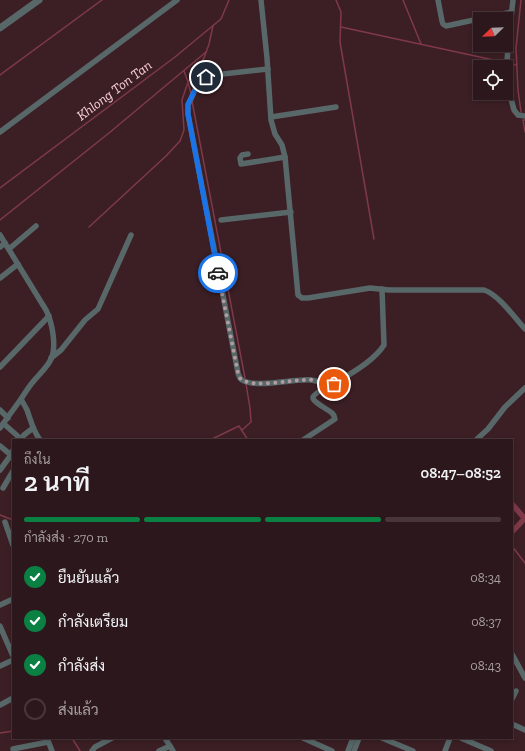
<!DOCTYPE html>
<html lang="th">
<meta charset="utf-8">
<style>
body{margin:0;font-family:"Zilla Slab",Sarabun,serif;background:#382429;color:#f1f3f6;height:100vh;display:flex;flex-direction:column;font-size:15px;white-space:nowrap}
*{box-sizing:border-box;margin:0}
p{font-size:13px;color:#a69fa3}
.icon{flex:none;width:22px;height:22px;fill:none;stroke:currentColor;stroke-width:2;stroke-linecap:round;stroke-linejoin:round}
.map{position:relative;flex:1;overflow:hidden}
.sheet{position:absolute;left:12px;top:439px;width:501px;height:300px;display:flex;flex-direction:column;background:#2c171c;border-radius:0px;box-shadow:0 2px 6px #0003,0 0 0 1px #48363b}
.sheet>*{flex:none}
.needle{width:26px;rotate:247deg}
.tools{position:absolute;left:473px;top:12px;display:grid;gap:8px}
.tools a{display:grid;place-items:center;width:40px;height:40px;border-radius:0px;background:#2c171c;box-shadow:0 2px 6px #0003,0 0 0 1px #48363b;font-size:20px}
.pin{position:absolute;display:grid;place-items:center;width:34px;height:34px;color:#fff;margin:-17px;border:2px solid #fff;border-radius:50%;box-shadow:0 1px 4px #0007}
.courier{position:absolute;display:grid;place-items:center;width:40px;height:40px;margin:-20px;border:3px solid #1a73e8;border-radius:50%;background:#fff;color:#222;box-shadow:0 1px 5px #0007}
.head em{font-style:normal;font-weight:600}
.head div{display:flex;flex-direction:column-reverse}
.head{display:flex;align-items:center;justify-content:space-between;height:68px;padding:0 12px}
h1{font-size:26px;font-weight:600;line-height:30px}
.bar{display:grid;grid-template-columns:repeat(4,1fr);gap:6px 4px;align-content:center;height:48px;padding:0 12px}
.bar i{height:5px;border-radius:3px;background:#48363b}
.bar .active{background:#0b8043}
.bar p{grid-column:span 4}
ol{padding:0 12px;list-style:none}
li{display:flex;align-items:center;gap:12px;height:44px}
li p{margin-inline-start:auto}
li .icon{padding:4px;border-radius:50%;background:#0b8043;color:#fff;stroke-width:4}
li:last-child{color:#a69fa3}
li i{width:22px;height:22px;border:2px solid #48363b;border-radius:50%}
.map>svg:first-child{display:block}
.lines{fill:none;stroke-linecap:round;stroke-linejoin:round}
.stream{stroke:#7f3949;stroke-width:1.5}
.canal{stroke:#7f3949;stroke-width:5.5}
.minor{stroke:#586869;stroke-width:5.5}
.tertiary{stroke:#586869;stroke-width:7}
.done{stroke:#b29ca0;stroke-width:4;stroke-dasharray:0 7.2}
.route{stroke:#1a73e8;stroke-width:5}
.labels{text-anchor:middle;stroke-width:3;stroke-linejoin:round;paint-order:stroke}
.water-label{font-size:14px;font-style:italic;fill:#fdd0d7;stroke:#3b1f25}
</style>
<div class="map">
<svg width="525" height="751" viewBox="0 0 525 751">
<rect width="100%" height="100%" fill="#3b1f25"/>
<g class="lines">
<g class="stream">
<polyline points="336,0 341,12 340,42 374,239"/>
<polyline points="403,0 421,44"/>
<polyline points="521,0 516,48 518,90 521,112"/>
<polyline points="341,27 503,62"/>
<polyline points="511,64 517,65"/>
<polyline points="184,71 188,82 191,94"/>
<polyline points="0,75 102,0"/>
<polyline points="192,101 245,378"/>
<polyline points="525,120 523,120 525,132"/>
<polyline points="0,188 175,57 221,19 229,0"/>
<polyline points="0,220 109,133 206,52"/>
<polyline points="89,227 166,156 180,141 184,130 182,100 188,82 204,58 209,44 213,26"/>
<polyline points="242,430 251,422 250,408 246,384"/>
<polyline points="210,440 239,426 248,440"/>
<polyline points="0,515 13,520"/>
<polyline points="512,546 525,563"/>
<polyline points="0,733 13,731"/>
<polyline points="72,738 80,751"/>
</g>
<g class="canal">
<polyline points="512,504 525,519"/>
<polyline points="512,532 525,518"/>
</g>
<g class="minor">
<path d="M261,0l6,58 4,62 4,14 7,11 3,12 13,138 4,3h6l62,-10 19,2h95c15,5 30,27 41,39"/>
<polyline points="438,0 442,21 443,24 446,26 511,12"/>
<polyline points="513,0 509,36 507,61 510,95 514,110 518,115 525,116"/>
<path d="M268,69l-54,6 -9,2 -10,13 -7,15v9l50,259c1,3 1,5 4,7 13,8 47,0 62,0 4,-1 8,0 12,1 7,1 11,5 18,3 16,-10 40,-23 50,-39l-2,-56"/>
<polyline points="271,117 336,107"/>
<polyline points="0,132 177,0"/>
<polyline points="248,154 242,155 240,158 241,164 285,157"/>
<polyline points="221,220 291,212"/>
<path d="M0,235l46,75c6,12 11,36 5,49 -4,9 -13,16 -19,24 -4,5 -7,10 -11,16 2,4 4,7 6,11 4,11 6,21 13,30"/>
<polyline points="0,247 5,243"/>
<polyline points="9,249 36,226"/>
<polyline points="0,278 18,264"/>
<polyline points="51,358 61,350 85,320 98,309 131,235"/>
<polyline points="0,367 49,316"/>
<polyline points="0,410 8,418"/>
<polyline points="4,424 21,439"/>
<polyline points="0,428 21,399"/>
<polyline points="20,440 24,435 33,428"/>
<path d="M303,440l32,-21c-1,-2 0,-3 -3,-6 -3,-3 -20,-11 -19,-16 1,-3 13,-10 16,-12"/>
<polyline points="476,440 488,429 505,407 525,388"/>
<polyline points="0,446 11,455"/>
<polyline points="0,470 11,455 13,450"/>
<polyline points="3,488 13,471"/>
<polyline points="5,522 13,545"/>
<polyline points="0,605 13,599"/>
<polyline points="0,626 13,656"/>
<polyline points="512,654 525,678"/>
<polyline points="0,666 13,660"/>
<polyline points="512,699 516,691"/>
<polyline points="0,705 13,698"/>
<polyline points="512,724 525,730"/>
<polyline points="47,738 52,751"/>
<polyline points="165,738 173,751"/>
<polyline points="303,738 332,751"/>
<polyline points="382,738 413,751"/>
<polyline points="461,738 491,751"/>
<polyline points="13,749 48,742"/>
<polyline points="92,751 95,747 112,738"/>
<polyline points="159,751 170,746"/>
<polyline points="348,751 353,738"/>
<polyline points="354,751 359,738"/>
<polyline points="445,751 450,738"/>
</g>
<polyline class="tertiary" points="0,28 39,0"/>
</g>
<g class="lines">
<path class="done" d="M218,273l20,100c1,3 1,5 4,7 14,8 47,0 62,0 4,-1 9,0 12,1 7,1 11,5 18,3"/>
<polyline class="route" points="206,77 195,90 188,104 188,114 218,273"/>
</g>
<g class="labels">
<g class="water-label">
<text transform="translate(114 90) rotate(-37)" y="5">Khlong Ton Tan</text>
</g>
</g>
</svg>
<div class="tools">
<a><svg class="needle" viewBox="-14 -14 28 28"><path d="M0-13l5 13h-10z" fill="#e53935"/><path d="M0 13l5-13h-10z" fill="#a69fa3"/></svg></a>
<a><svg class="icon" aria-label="locate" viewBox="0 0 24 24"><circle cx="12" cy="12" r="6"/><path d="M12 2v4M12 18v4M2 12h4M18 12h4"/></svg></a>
</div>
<div class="pin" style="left:334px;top:384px;background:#ea580c"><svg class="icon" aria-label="bag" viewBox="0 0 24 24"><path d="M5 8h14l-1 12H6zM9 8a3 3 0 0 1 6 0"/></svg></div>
<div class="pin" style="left:206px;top:77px;background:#1f2937"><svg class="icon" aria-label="home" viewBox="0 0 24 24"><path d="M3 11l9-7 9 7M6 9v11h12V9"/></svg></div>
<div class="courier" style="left:218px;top:273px"><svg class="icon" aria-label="car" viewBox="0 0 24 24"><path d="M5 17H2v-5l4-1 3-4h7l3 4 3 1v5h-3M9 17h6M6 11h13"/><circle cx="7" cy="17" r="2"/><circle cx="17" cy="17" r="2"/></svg></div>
<section class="sheet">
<div class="head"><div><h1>2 นาที</h1><p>ถึงใน</p></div><em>08:47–08:52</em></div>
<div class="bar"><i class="active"></i><i class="active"></i><i class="active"></i><i></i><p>กำลังส่ง · 270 m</p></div>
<ol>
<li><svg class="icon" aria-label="check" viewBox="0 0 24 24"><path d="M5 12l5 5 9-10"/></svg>ยืนยันแล้ว<p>08:34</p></li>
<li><svg class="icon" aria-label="check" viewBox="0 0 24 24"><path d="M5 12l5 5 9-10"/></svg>กำลังเตรียม<p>08:37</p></li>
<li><svg class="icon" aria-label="check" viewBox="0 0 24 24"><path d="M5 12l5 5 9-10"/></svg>กำลังส่ง<p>08:43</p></li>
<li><i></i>ส่งแล้ว</li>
</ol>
</section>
</div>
